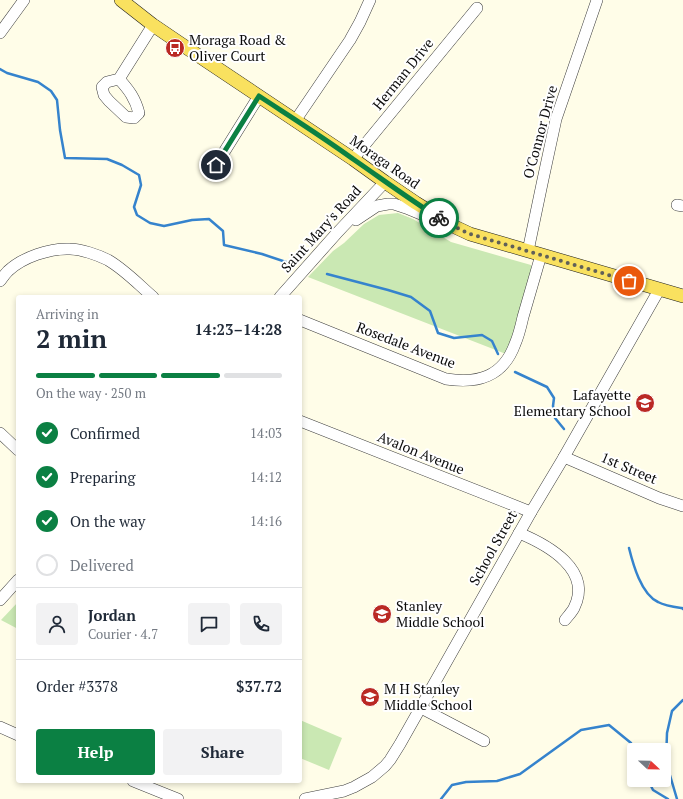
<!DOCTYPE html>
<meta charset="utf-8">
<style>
body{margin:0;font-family:"PT Serif",serif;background:#f2f2f3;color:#1f2937;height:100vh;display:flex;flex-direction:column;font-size:15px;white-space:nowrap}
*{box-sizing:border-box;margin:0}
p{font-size:13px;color:#747a83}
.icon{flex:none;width:22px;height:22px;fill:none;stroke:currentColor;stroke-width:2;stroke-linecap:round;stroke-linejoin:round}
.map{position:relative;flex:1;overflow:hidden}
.details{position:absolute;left:16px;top:295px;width:286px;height:488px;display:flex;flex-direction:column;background:#fff;border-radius:4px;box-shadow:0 2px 6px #0003}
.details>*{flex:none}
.needle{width:26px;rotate:112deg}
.fabs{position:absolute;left:627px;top:743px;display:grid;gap:8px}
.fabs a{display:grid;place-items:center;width:44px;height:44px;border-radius:4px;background:#fff;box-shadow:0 2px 6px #0003;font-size:20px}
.pin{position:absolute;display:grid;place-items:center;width:34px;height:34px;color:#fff;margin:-17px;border:2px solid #fff;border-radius:50%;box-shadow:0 1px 4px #0007}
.courier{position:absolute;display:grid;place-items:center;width:40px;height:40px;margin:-20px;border:3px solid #0b8043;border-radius:50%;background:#fff;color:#222;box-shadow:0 1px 5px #0007}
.summary em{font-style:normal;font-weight:700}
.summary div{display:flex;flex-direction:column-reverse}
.summary{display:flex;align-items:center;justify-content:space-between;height:68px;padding:0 20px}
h1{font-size:26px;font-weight:700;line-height:30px}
.bar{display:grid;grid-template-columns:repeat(4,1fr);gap:6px 4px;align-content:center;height:48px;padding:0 20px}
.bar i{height:5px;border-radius:3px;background:#e0e1e3}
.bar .current{background:#0b8043}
.bar p{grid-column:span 4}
.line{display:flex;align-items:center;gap:10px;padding:0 20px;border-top:1px solid #e0e1e3}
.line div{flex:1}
.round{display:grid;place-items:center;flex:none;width:42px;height:42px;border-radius:4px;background:#f2f2f3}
ol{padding:0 20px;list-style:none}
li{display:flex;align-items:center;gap:12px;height:44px}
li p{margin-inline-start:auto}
li .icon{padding:4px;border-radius:50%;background:#0b8043;color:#fff;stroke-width:4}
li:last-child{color:#747a83}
li i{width:22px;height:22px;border:2px solid #e0e1e3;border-radius:50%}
.cta{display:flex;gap:8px;margin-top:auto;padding:8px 20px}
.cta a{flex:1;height:46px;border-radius:4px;background:#0b8043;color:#fff;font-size:16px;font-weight:700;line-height:46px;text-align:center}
.cta a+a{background:#f2f2f3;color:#1f2937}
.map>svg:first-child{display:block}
.green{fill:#cae8b3}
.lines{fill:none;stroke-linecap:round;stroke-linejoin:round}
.stream{stroke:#3583cd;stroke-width:2.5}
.minor-casing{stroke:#3e3e3e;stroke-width:12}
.major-casing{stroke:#1c1c1c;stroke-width:14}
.minor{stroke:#fff;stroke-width:11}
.major{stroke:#f9e15f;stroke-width:13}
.done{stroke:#606058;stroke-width:4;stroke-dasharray:0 7.2}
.route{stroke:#0b8043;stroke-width:5}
.labels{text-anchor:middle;stroke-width:4;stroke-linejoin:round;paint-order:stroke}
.poi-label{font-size:14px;fill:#0b0b0b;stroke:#fff;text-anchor:start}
.street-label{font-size:14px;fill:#0b0b0b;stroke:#fff}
</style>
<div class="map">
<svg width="683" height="799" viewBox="0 0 683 799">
<rect width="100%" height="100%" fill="#fffde8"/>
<g class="green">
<polygon points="398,213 413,219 451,242 531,265 532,270 512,339 506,354 308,277 333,251 344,243 364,224 379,215"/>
<polygon points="18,602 18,629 1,620"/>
<polygon points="300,720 342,738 329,770 300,758"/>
</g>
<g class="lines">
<g class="stream">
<polyline points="0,69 7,73 38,82 51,91 57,100 60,130 65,158 107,159 122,165 139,175 141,185 134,207 137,215 150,223 164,226 192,220 209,219 223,231 224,245 262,254 292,264"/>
<polyline points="327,274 388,290 411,297 430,311 438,333 454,338 482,335 492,341 498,354"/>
<polyline points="515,372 547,387 554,398 553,406 555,418 564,429"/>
<path d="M629,548c4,16 12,46 29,54 7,4 16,5 24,6l1,1"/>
<polyline points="648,780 653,790 668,799"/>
<polyline points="441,799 452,785 466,782 497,781 520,774 581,730 609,725 631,743 634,750"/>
<polyline points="677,799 666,762 667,733 672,711 683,700"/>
</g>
<g class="minor-casing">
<g id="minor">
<polyline points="0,33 24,0"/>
<path d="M119,79c10,11 16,19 20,34l-5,5 -8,-1 -17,-16 -5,-6 -2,-8 5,-5 12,-3 34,-54"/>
<polyline points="295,121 350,40 360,22 370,0"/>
<polyline points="353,159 477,8"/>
<polyline points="216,165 259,96"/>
<polyline points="677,205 683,206"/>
<polyline points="356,220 377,206 388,204 394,204 406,208 435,220"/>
<polyline points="528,251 542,184 556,119 597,0"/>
<path d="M0,281c3,-4 5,-7 8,-10 15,-14 42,-23 62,-22 11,0 28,6 38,11 17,10 30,24 45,37"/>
<polyline points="280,297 336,234 385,182"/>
<path d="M300,320l146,59c32,5 57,-2 69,-35 4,-9 6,-18 8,-27 6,-20 12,-41 18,-62"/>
<polyline points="300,421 531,512"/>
<polyline points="0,433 18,450"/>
<polyline points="564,457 659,498 683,506"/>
<path d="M519,533c29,12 74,37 55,75 -2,4 -6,8 -9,12"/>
<polyline points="0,600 18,580"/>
<polyline points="421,708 484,741"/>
<polyline points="0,727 18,735"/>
<polyline points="133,781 178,799"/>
<polyline points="305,799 344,791 354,787 372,777 385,766 390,760 400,744 531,512 564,457 659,290"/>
</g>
</g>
<g class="major-casing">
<polyline id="major" points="121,0 153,25 178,42 353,159 385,182 416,203 453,226 470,234 683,296"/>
</g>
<use href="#minor" class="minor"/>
<use href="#major" class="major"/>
</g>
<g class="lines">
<polyline class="done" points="439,218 453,226 470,234 629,281"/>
<path class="route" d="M216,165l43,-69c32,21 64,41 94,63 29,20 56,40 86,59"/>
</g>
<defs>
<g id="bus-disc" transform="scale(1)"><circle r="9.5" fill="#ba2924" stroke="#fff"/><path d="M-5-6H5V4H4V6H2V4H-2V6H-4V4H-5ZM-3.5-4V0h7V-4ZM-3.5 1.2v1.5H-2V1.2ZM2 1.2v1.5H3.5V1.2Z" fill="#fff"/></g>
<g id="school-disc" transform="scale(1)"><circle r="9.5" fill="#ba2924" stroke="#fff"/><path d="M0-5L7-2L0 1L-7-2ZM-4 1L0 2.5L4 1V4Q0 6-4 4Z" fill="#fff"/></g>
</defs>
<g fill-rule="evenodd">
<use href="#bus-disc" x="175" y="48"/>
<use href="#school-disc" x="645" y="403"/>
<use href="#school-disc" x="382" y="614"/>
<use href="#school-disc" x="370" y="697"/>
</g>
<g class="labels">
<g class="poi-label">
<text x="189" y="45">Moraga Road &amp;<tspan x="189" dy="16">Oliver Court</tspan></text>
<text x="631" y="400" text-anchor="end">Lafayette<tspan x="631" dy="16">Elementary School</tspan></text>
<text x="396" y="611">Stanley<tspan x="396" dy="16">Middle School</tspan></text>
<text x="384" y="694">M H Stanley<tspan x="384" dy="16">Middle School</tspan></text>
</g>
<g class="street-label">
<text transform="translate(403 74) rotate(-51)" y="5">Herman Drive</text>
<text transform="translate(540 132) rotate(-75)" y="5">O'Connor Drive</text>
<text transform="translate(385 162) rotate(35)" y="5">Moraga Road</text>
<text transform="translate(321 229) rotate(-48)" y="5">Saint Mary's Road</text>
<text transform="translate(406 345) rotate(21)" y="5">Rosedale Avenue</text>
<text transform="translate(421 453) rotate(22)" y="5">Avalon Avenue</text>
<text transform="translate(629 468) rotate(23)" y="5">1st Street</text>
<text transform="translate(493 548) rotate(-61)" y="5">School Street</text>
</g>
</g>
</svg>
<div class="fabs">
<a><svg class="needle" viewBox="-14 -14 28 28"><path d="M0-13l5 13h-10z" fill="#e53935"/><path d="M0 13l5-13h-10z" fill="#747a83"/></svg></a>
</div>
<div class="pin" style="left:629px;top:281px;background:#ea580c"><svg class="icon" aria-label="bag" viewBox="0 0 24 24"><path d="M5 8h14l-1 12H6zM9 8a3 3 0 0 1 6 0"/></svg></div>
<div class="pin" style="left:216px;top:165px;background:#1f2937"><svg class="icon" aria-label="home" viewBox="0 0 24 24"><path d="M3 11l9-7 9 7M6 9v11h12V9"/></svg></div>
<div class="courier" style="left:439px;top:218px"><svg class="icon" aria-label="bike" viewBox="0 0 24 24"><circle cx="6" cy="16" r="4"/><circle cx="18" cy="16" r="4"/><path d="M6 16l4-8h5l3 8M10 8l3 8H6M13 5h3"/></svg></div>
<section class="details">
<div class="summary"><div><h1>2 min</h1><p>Arriving in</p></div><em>14:23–14:28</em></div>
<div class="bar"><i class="current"></i><i class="current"></i><i class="current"></i><i></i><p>On the way · 250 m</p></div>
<ol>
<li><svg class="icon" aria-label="check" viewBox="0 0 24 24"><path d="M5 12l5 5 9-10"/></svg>Confirmed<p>14:03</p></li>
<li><svg class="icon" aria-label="check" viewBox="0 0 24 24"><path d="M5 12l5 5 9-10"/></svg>Preparing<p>14:12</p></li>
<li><svg class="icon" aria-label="check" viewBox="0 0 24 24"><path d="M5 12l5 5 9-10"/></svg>On the way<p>14:16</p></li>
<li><i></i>Delivered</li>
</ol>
<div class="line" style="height:72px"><a class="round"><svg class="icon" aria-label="person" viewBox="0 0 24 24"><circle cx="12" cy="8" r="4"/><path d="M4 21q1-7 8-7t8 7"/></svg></a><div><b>Jordan</b><p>Courier · 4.7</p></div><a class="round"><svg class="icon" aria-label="chat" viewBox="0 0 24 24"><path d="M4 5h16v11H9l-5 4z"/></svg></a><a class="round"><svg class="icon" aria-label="phone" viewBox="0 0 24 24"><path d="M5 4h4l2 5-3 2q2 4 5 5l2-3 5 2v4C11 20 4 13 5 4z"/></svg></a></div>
<div class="line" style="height:52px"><div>Order #3378</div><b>$37.72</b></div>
<div class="cta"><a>Help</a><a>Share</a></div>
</section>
</div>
